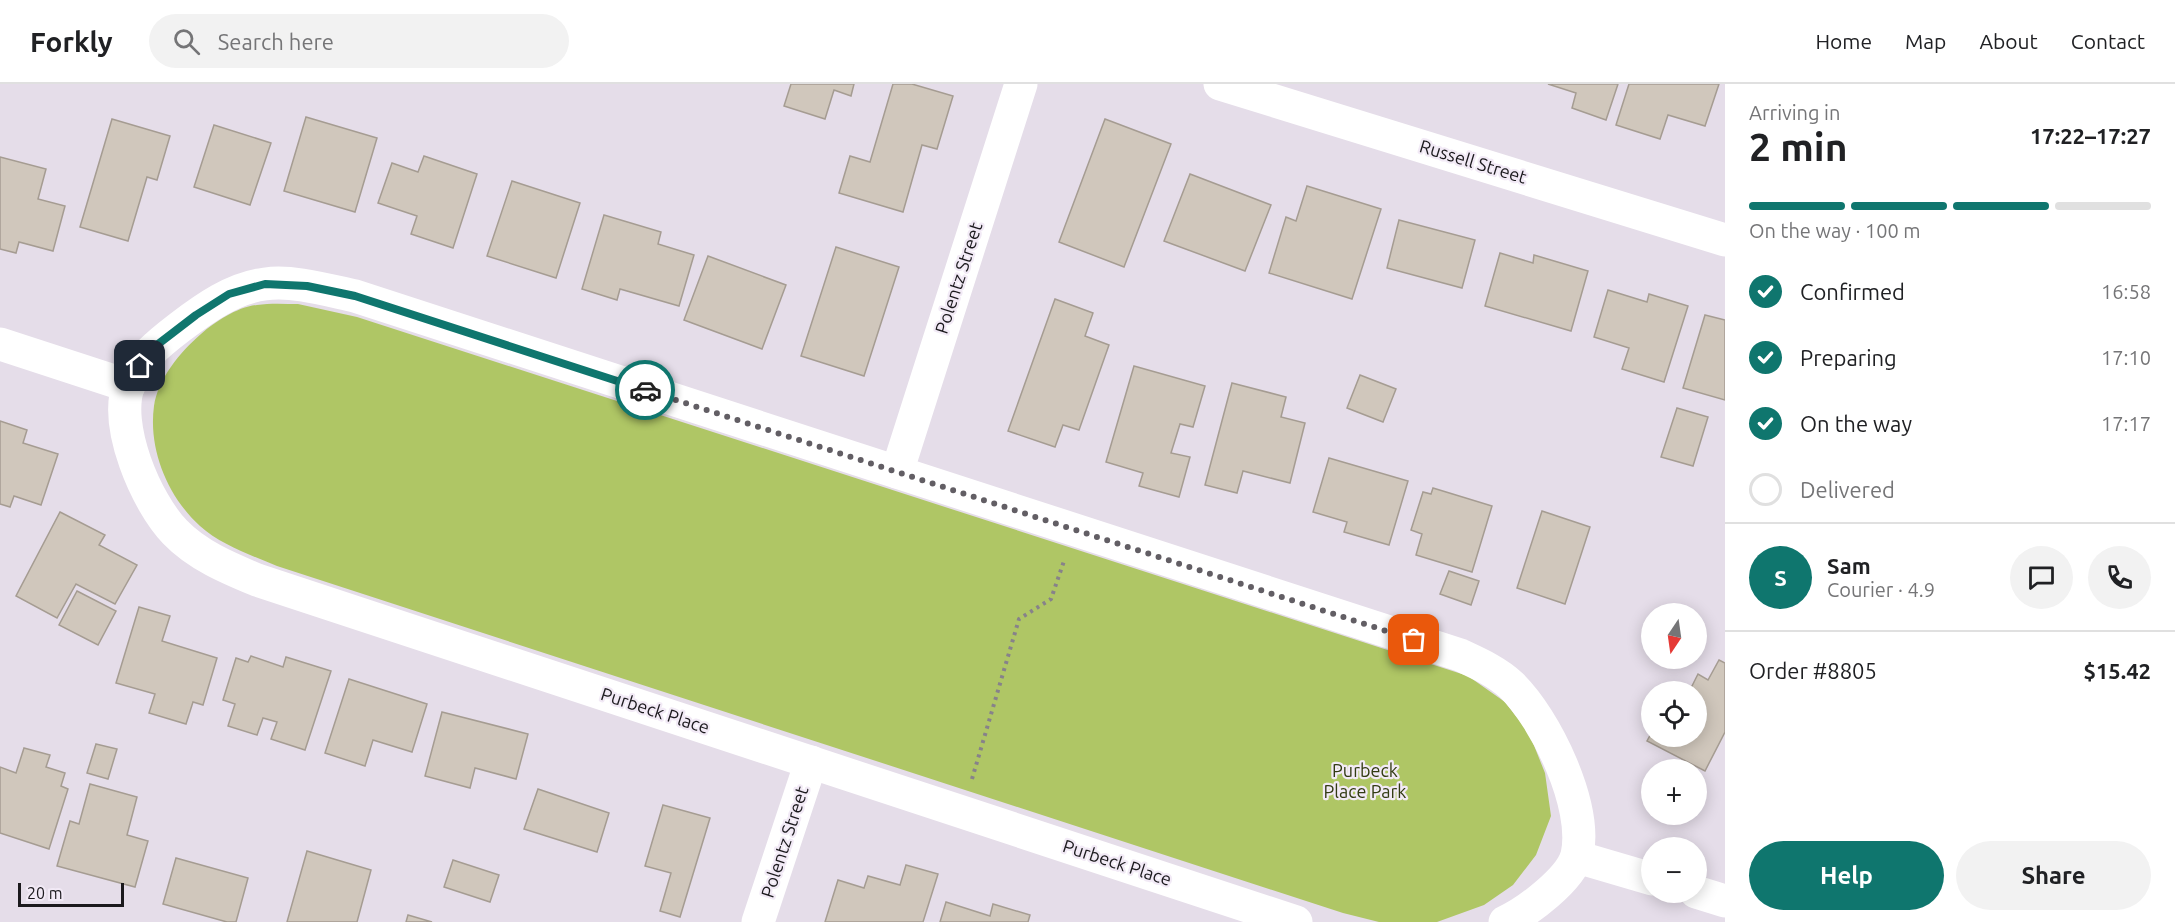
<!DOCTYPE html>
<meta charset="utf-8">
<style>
body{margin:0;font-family:Ubuntu,sans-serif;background:#f2f2f2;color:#202124;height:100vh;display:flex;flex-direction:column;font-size:22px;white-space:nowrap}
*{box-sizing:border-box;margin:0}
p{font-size:20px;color:#757577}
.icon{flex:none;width:33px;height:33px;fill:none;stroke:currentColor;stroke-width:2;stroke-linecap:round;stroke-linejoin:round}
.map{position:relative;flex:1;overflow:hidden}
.panel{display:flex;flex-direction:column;background:#fff;width:450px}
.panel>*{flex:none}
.needle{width:39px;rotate:193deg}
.fabs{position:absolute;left:1641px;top:519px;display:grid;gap:12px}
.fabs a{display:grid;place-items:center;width:66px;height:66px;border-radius:50%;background:#fff;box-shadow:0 3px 15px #0003;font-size:30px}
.scale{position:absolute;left:18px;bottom:15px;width:106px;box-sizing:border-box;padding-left:6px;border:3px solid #1b191d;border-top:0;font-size:16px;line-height:21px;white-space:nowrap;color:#1b191d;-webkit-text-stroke:4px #f2eaf6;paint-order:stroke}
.pin{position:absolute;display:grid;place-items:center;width:51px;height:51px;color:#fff;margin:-26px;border-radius:12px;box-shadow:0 3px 9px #0006}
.courier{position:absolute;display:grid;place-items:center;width:60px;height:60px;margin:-30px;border:4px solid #0f766e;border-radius:50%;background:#fff;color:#222;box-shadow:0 2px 8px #0007}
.head em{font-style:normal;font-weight:600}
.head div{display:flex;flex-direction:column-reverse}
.head{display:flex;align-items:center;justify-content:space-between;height:102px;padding:0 24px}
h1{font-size:39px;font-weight:600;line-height:45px}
.bar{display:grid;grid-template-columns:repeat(4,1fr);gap:9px 6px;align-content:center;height:72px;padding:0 24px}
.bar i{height:8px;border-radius:4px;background:#e0e0e0}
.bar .selected{background:#0f766e}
.bar p{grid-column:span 4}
.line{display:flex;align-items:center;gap:15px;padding:0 24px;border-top:2px solid #e0e0e0}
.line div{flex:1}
.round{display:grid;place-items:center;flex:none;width:63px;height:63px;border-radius:32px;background:#f2f2f2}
ol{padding:0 24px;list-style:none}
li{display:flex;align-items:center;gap:18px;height:66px}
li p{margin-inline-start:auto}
li .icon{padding:6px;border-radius:50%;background:#0f766e;color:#fff;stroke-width:4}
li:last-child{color:#757577}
li i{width:33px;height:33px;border:3px solid #e0e0e0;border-radius:50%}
.button{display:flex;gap:12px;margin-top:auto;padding:12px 24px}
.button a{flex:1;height:69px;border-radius:36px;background:#0f766e;color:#fff;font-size:24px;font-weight:600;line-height:69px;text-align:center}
.button a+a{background:#f2f2f2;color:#202124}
header{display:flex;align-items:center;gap:36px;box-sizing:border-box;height:84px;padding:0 30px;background:#fff;border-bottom:2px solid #e0e0e0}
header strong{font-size:28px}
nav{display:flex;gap:33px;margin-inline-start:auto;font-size:21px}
.search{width:420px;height:54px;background:#f2f2f2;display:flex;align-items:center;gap:15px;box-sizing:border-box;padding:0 21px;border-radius:33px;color:#757577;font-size:22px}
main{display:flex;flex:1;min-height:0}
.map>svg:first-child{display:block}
.green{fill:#afc665}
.building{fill:#d0c7bc;stroke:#a59c92;stroke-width:1.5}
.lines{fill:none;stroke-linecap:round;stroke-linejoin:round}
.path{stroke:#87828a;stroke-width:4;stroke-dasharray:3 4.5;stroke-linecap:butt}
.minor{stroke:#fff;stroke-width:33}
.done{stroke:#625e64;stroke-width:6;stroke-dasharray:0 10.8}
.route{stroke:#0f766e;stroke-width:8}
.labels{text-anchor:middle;stroke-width:4.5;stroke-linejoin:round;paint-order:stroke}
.street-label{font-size:18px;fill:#1b191d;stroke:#f2eaf6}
.park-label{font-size:18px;fill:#323b12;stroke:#f2eaf6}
</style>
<header>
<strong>Forkly</strong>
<div class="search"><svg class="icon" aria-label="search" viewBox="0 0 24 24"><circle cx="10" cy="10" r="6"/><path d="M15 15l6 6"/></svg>Search here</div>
<nav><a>Home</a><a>Map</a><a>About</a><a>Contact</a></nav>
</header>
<main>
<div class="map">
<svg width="1725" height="838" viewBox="0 0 1725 838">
<rect width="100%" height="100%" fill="#e5dde9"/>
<path class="green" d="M298,220l59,13 1111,359 37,26 24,31 16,40 6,43 -15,39 -23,30 -29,20 -47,17h-58l-36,-9 -1066,-347c-26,-11 -56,-21 -77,-40 -32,-29 -52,-76 -46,-120 4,-27 26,-54 47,-72 14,-12 36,-27 56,-29 13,-2 28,-1 41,-1z"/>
<g class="building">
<polygon points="791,0 854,0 851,12 834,6 825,35 784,22"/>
<polygon points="893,0 912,0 953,12 937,65 922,61 903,128 839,109 850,72 870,78"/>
<polygon points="1548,0 1618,0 1606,36 1572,24 1576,9"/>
<polygon points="1629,0 1719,0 1705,42 1668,31 1660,55 1616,41"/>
<polygon points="306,33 377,54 355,128 284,107"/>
<polygon points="112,35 170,52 157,96 147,93 128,157 80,143"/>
<polygon points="1105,35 1171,60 1124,183 1059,158"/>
<polygon points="214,41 271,59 250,121 194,103"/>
<polygon points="424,72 477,90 453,164 411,150 417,132 378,119 392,79 418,88"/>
<polygon points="0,73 46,85 38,115 65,122 53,167 19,158 16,169 0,165"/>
<polygon points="1190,90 1271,121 1245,187 1164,157"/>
<polygon points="512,97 580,119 556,194 487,172"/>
<polygon points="1307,102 1381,125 1352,215 1269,189 1286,133 1296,137"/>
<polygon points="604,131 661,148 658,160 694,171 679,222 620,205 617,216 582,205"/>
<polygon points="1399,136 1475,156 1462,204 1387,184"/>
<polygon points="836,163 899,183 864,292 801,272"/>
<polygon points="1500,169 1533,179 1534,171 1588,187 1571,247 1485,222"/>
<polygon points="708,172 786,201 762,265 684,236"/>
<polygon points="1608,206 1647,218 1649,210 1688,222 1664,298 1622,285 1629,264 1594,253"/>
<polygon points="1055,215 1093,229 1085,252 1109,261 1079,346 1063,341 1055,363 1008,347"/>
<polygon points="1705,231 1725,236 1725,316 1683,304"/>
<polygon points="1134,282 1205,302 1193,343 1180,340 1171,369 1190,373 1179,413 1139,402 1143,389 1106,378"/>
<polygon points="1360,291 1396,305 1383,338 1347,324"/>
<polygon points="1232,299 1286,313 1281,333 1305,339 1290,399 1243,387 1237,409 1205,401"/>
<polygon points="1677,324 1708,333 1693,382 1661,373"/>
<polygon points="0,337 27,346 23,359 58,370 41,421 14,412 10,423 0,420"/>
<polygon points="1329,374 1408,397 1389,461 1344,448 1347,438 1313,428"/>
<polygon points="1433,404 1492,422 1472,488 1416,471 1422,450 1411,446 1423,408 1431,410"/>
<polygon points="1542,427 1590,443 1565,520 1517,504"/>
<polygon points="60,428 105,451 99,461 137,481 115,520 76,500 57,534 16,512"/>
<polygon points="1449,487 1479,497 1471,521 1440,510"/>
<polygon points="77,507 116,527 98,561 59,541"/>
<polygon points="139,523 170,532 162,557 217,574 203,621 193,618 186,640 149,629 155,610 116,599"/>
<polygon points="251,572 283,583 286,573 331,587 305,666 271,655 277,638 263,634 257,651 228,642 235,620 223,616 236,574 248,578"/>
<polygon points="1719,576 1725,579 1725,648 1705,687 1647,657 1652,648 1652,652 1696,652 1696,608 1689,608 1698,590 1708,596"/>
<polygon points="349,595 427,620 412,668 373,656 365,682 325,669"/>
<polygon points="442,628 528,650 516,695 475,684 470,704 425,692"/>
<polygon points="96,660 117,665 108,695 87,689"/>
<polygon points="24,664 50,671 46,683 65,689 61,702 68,705 49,765 0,749 0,683 16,689"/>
<polygon points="90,700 137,713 127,751 148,757 135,803 57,782 70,737 79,740"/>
<polygon points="538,705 609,729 597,768 524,745"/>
<polygon points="663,721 710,734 680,833 660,827 671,789 645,782"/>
<polygon points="307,767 371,786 357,838 287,838"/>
<polygon points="176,774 248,794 236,838 227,838 163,820"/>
<polygon points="453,776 499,791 490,818 444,803"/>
<polygon points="906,781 938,790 923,838 825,838 838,796 864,804 868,792 900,801"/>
<polygon points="946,818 990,832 993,820 1030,831 1028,838 940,838"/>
<polygon points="408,831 432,838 406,838"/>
</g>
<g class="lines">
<polyline class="path" points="972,695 1019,535 1051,515 1064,477"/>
<g class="minor">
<polyline points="1220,0 1725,156"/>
<polyline points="0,260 129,302"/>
<polyline points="897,388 1021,0"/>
<polyline points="1577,773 1652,795"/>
<polyline points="1696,808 1725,817"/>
<polyline points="758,838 811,678"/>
<path d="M1296,838l-1039,-342c-29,-12 -60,-25 -82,-48 -29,-30 -62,-107 -46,-148 10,-25 30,-41 51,-57 25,-19 53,-39 85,-43 28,-4 62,6 90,12l1105,359c17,8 36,16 51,30 35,34 77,121 66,170 -6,24 -50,57 -72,67"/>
</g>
</g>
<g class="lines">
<polyline class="done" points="645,306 1414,556"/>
<polyline class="route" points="140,282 153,264 196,231 229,210 265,200 307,202 355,212 645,306"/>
</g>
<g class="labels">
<g class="street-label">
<text transform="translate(1473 78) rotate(17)" y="6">Russell Street</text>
<text transform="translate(959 194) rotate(-72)" y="6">Polentz Street</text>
<text transform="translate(655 627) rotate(18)" y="6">Purbeck Place</text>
<text transform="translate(785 758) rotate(-72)" y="6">Polentz Street</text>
<text transform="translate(1117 779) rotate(18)" y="6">Purbeck Place</text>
</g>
<g class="park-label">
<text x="1365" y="693">Purbeck<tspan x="1365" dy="21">Place Park</tspan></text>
</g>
</g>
</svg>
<div class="fabs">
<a><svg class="needle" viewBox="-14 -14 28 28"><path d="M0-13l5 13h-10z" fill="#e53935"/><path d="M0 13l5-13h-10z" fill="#757577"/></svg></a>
<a><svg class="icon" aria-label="locate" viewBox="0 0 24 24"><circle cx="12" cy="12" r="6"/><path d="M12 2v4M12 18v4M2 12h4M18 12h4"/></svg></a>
<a>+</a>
<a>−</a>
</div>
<div class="scale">20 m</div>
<div class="pin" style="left:1414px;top:556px;background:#ea580c"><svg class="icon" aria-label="bag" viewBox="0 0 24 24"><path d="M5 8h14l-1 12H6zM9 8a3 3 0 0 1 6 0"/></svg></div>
<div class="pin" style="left:140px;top:282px;background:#1f2937"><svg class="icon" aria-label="home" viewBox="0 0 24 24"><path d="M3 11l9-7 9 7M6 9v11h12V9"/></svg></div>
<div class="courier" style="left:645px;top:306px"><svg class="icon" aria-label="car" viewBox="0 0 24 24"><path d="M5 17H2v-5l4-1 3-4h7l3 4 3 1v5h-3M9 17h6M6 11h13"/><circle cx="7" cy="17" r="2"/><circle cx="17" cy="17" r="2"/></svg></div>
</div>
<section class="panel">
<div class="head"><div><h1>2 min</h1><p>Arriving in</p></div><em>17:22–17:27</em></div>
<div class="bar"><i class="selected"></i><i class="selected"></i><i class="selected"></i><i></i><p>On the way · 100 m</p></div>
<ol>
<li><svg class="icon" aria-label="check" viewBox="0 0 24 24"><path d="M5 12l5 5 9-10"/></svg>Confirmed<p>16:58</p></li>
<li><svg class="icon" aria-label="check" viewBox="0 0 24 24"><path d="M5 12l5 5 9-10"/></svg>Preparing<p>17:10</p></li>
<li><svg class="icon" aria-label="check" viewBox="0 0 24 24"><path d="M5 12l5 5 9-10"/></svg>On the way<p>17:17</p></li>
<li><i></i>Delivered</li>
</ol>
<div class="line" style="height:108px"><b class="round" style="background:#0f766e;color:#fff">S</b><div><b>Sam</b><p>Courier · 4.9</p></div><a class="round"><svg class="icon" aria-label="chat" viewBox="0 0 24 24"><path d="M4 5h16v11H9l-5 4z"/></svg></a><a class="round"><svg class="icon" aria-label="phone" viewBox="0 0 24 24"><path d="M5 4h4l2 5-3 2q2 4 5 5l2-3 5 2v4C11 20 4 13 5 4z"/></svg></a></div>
<div class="line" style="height:78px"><div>Order #8805</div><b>$15.42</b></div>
<div class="button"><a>Help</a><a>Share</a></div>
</section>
</main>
